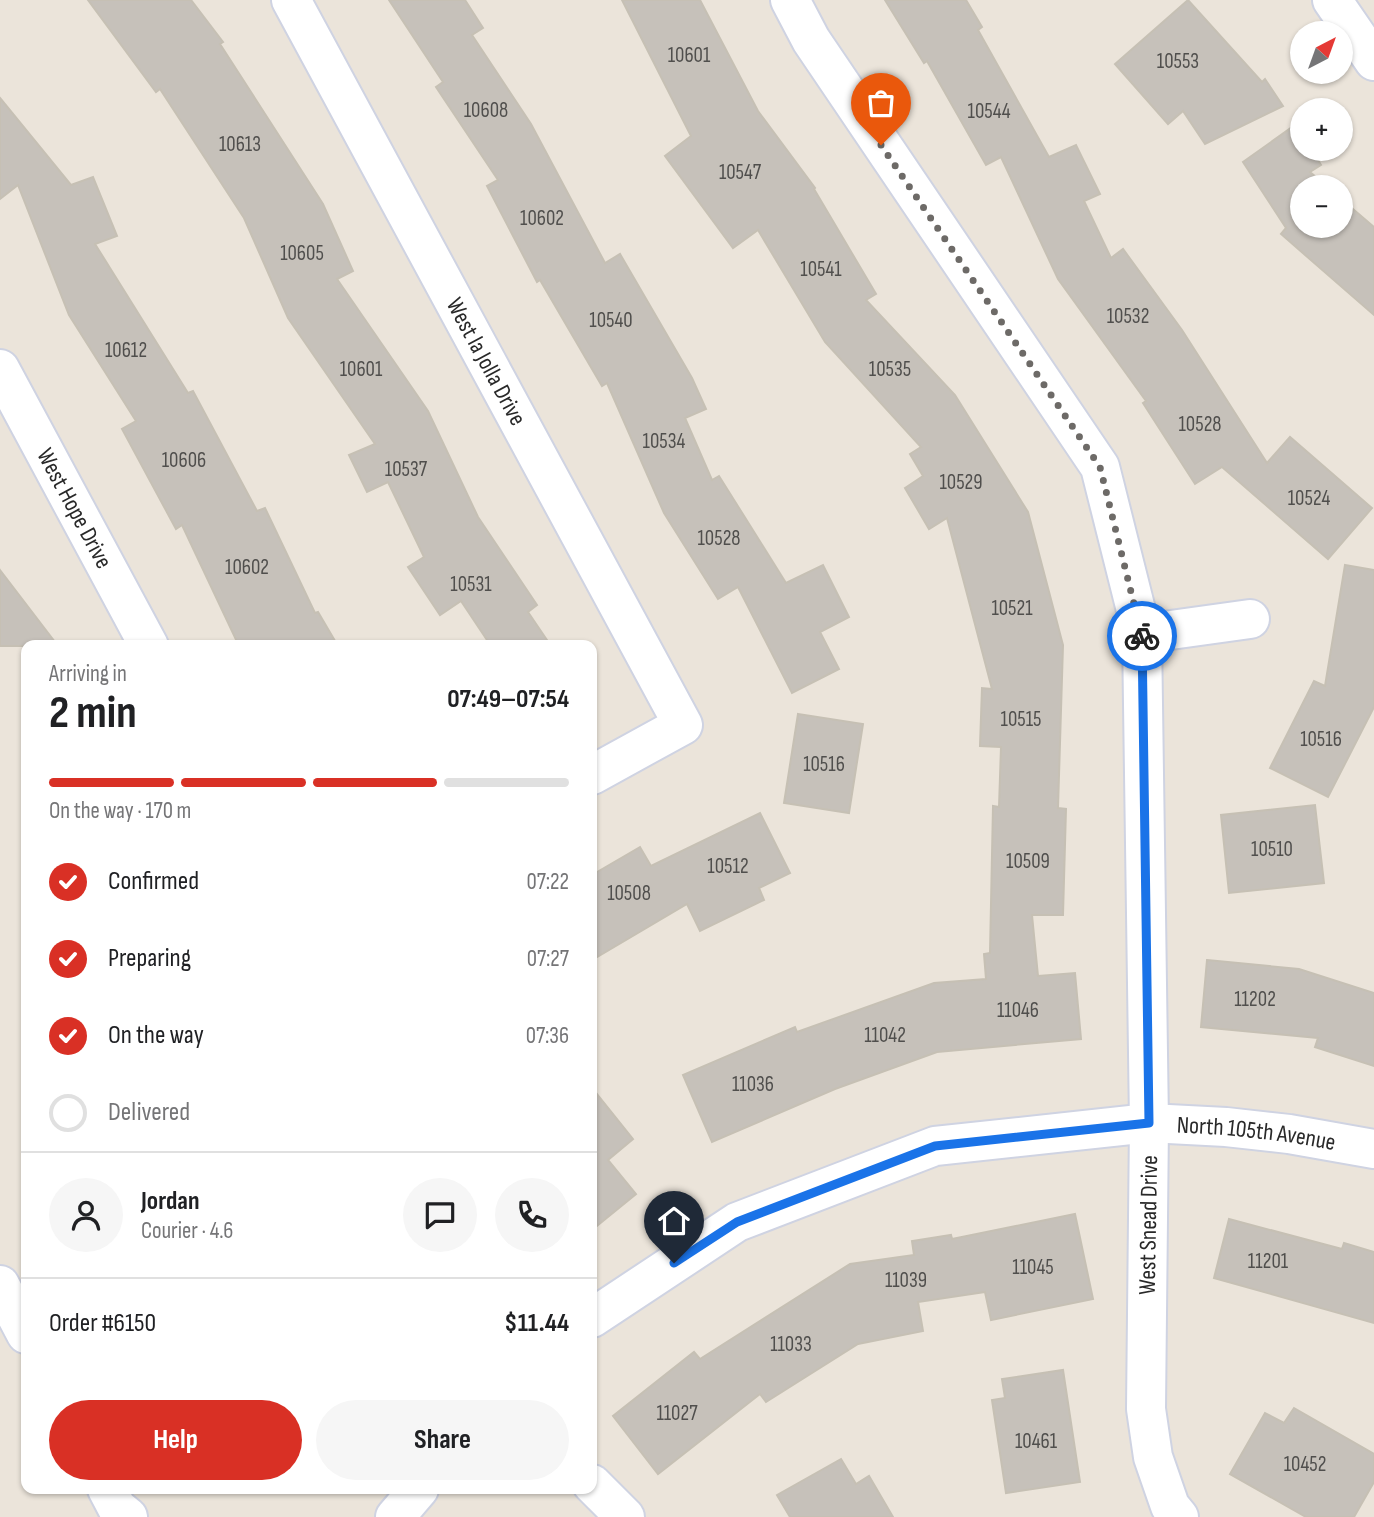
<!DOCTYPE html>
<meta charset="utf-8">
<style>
body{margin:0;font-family:"Sofia Sans Condensed",sans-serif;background:#f6f6f6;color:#202124;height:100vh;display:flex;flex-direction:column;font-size:26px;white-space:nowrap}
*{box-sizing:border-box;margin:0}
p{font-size:23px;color:#757577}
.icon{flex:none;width:38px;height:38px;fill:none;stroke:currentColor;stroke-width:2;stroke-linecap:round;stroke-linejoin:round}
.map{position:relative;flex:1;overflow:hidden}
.details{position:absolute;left:21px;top:640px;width:576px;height:854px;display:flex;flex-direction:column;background:#fff;border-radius:14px;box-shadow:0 2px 5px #0004}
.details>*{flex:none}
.needle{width:46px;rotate:41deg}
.fabs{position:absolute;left:1290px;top:21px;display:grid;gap:14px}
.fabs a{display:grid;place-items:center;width:63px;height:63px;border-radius:50%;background:#fff;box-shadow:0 2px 5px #0004;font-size:35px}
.pin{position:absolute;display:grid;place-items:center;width:60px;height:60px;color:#fff;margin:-72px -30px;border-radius:50% 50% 50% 0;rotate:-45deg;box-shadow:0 0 7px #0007}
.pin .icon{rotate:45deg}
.courier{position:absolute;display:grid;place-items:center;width:70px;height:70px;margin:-35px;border:5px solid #1a73e8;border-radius:50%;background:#fff;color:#222;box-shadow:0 2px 9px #0007}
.overview em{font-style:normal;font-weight:700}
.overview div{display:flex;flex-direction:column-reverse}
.overview{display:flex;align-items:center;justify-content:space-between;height:119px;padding:0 28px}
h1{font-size:46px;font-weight:700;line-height:52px}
.bar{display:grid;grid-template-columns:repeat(4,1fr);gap:10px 7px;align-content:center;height:84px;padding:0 28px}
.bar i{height:9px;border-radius:5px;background:#e0e0e0}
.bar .current{background:#d93025}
.bar p{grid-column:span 4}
.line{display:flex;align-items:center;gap:18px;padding:0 28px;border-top:2px solid #e0e0e0}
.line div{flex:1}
.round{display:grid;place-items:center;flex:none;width:74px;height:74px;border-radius:37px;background:#f6f6f6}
ol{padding:0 28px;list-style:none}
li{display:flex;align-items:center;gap:21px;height:77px}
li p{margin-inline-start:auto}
li .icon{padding:7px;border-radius:50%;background:#d93025;color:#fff;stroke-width:4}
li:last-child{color:#757577}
li i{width:38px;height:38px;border:4px solid #e0e0e0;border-radius:50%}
.button{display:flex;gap:14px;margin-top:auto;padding:14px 28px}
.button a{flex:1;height:80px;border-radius:42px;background:#d93025;color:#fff;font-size:28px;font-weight:700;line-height:80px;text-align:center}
.button a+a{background:#f6f6f6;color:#202124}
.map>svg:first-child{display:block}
.building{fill:#c6c1ba;stroke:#c6c0b4;stroke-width:2}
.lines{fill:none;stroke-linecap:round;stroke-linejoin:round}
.street-casing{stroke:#cfd3e2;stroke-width:42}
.street{stroke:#fff;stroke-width:38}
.done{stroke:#6d6a67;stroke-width:7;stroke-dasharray:0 12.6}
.route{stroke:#1a73e8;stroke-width:9}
.labels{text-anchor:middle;stroke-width:5;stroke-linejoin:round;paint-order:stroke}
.number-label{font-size:21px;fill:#504f4d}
.street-label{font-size:24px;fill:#292929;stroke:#fff}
</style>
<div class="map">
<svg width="1374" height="1517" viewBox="0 0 1374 1517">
<rect width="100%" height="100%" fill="#ebe4da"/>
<g class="building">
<polygon points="88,0 191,0 223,42 220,44 323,204 353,271 337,279 428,411 478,517 537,605 528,612 551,646 491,646 461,601 440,615 408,567 424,557 388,482 367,492 349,455 375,444 288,318 244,218 160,89 156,92"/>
<polygon points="389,0 465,0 483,28 472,35 531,124 605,263 620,254 692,378 706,409 685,418 712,480 719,476 786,583 823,565 849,617 820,632 839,669 792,693 738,587 718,599 664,513 607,383 602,386 540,280 537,282 487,186 498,180 436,87 443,82"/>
<polygon points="622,0 700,0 758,111 815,188 814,189 876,294 866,300 955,395 1028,512 1063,645 1058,808 1066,809 1063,915 1032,915 1038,976 1075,973 1081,1039 937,1052 835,1089 712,1142 683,1075 795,1027 797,1032 934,983 986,979 984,954 990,953 993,806 999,807 1001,747 980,746 982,688 992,689 947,518 929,529 905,488 923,476 910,454 921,447 825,342 758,230 733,248 665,156 691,136"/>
<polygon points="885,0 966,0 982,27 978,30 1049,157 1076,145 1100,194 1084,201 1111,258 1123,249 1182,330 1267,463 1290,437 1372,508 1328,559 1222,467 1195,484 1143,403 1146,401 1058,279 1001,157 986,165 927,61 924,63"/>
<polygon points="1188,0 1262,82 1265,79 1283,106 1205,144 1183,111 1168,124 1115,64"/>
<polygon points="0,98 71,185 93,177 117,236 95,244 188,393 193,391 257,511 265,508 315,613 318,612 338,646 239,646 182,525 176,529 122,429 136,421 69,315 18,185 0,199"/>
<polygon points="1295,125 1302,135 1302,149 1311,149 1321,165 1310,172 1328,187 1302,187 1302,226 1340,226 1340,198 1374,227 1374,315 1281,234 1286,228 1243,162"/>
<polygon points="1345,565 1374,570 1374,707 1328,797 1270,768 1314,681 1325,686"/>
<polygon points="0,570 58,646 0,646"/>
<polygon points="798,714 863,724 849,813 784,803"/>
<polygon points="1315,805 1324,883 1229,893 1221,815"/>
<polygon points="760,813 790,873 759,888 764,900 700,931 687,904 592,960 592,875 640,847 651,866"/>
<polygon points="1207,960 1299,969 1374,993 1374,1066 1315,1047 1318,1038 1201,1027"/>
<polygon points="592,1088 633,1139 608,1160 636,1194 592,1230"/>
<polygon points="1075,1214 1093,1299 991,1320 985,1292 918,1302 923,1331 858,1344 766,1402 760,1394 658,1474 613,1416 694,1352 700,1359 850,1264 914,1255 912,1241 951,1235 952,1239"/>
<polygon points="1229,1219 1342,1249 1344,1243 1374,1252 1374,1323 1214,1278"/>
<polygon points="1063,1370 1080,1482 1006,1493 992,1400 1005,1398 1002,1379"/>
<polygon points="1294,1408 1374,1454 1374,1482 1354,1517 1306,1517 1230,1474 1265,1413 1284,1423"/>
<polygon points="841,1459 856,1484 869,1476 893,1517 790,1517 777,1495"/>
</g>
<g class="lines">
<g class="street-casing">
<g id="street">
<path id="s1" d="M291,0l392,725 -91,50"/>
<polyline points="790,0 811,40 1100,467 1142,634 1149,1123 1146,1409 1153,1457 1170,1506 1179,1517"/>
<polyline points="1332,0 1374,61"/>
<path id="s2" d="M0,369l149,277"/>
<polyline points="1142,634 1250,619"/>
<polyline points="0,1285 26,1334"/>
<path id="s3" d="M592,1318l145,-96 198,-76 214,-23 77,4 63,7 85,15"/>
<polyline points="592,1484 625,1517"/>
<polyline points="107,1489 117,1508 128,1517"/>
<polyline points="395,1517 419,1489"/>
</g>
</g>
<use href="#street" class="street"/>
</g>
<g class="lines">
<polyline class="done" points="881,145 1100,467 1142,636"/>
<polyline class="route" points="674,1263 737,1222 935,1146 1149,1123 1142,636"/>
</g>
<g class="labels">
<g class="number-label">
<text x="689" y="62">10601</text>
<text x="1178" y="68">10553</text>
<text x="486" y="117">10608</text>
<text x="989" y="118">10544</text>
<text x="240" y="151">10613</text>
<text x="740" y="179">10547</text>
<text x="542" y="225">10602</text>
<text x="302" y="260">10605</text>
<text x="821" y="276">10541</text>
<text x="1128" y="323">10532</text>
<text x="611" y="327">10540</text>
<text x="126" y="357">10612</text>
<text x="361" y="376">10601</text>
<text x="890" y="376">10535</text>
<text x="1200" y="431">10528</text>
<text x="664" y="448">10534</text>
<text x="184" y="467">10606</text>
<text x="406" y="476">10537</text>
<text x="961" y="489">10529</text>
<text x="1309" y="505">10524</text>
<text x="719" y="545">10528</text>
<text x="247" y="574">10602</text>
<text x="471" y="591">10531</text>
<text x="1012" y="615">10521</text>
<text x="1021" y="726">10515</text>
<text x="1321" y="746">10516</text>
<text x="824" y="771">10516</text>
<text x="1272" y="856">10510</text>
<text x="1028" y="868">10509</text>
<text x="728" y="873">10512</text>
<text x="629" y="900">10508</text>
<text x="1255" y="1006">11202</text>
<text x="1018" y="1017">11046</text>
<text x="885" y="1042">11042</text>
<text x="753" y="1091">11036</text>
<text x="1268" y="1268">11201</text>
<text x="1033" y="1274">11045</text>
<text x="906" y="1287">11039</text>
<text x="791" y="1351">11033</text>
<text x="677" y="1420">11027</text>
<text x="1036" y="1448">10461</text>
<text x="1305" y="1471">10452</text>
</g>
<g class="street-label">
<text dy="8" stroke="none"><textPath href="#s1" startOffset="411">West la Jolla Drive</textPath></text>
<text dy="8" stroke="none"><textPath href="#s2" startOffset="158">West Hope Drive</textPath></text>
<text dy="8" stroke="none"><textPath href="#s3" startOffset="709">North 105th Avenue</textPath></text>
<text transform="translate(1148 1225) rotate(-89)" y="8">West Snead Drive</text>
</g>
</g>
</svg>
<div class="fabs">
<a><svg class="needle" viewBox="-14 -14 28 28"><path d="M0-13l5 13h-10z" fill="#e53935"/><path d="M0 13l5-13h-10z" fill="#757577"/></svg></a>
<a>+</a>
<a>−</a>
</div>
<div class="pin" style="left:881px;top:145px;background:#ea580c"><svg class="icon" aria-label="bag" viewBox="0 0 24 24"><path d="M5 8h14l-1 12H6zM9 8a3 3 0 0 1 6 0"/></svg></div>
<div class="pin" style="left:674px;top:1263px;background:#1f2937"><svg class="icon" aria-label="home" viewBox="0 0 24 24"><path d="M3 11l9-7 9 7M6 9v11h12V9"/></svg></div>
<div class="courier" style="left:1142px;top:636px"><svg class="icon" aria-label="bike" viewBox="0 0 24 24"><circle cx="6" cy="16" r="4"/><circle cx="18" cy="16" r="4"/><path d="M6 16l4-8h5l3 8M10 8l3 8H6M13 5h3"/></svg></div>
<section class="details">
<div class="overview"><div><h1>2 min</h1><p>Arriving in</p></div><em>07:49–07:54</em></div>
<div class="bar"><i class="current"></i><i class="current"></i><i class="current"></i><i></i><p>On the way · 170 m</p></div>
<ol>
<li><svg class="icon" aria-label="check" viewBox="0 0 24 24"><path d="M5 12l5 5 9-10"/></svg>Confirmed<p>07:22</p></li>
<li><svg class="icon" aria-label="check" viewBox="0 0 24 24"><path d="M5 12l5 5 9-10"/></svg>Preparing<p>07:27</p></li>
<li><svg class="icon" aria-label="check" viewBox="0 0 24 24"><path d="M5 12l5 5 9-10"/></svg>On the way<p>07:36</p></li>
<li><i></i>Delivered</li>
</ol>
<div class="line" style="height:126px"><a class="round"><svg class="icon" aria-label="person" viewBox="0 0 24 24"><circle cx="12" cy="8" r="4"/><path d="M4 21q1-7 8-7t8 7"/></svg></a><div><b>Jordan</b><p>Courier · 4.6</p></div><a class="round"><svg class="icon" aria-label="chat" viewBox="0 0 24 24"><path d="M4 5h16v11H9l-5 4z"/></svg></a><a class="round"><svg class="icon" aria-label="phone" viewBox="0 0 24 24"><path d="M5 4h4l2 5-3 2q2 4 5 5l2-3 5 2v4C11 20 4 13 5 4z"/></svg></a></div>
<div class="line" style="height:91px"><div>Order #6150</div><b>$11.44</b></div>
<div class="button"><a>Help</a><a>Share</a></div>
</section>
</div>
